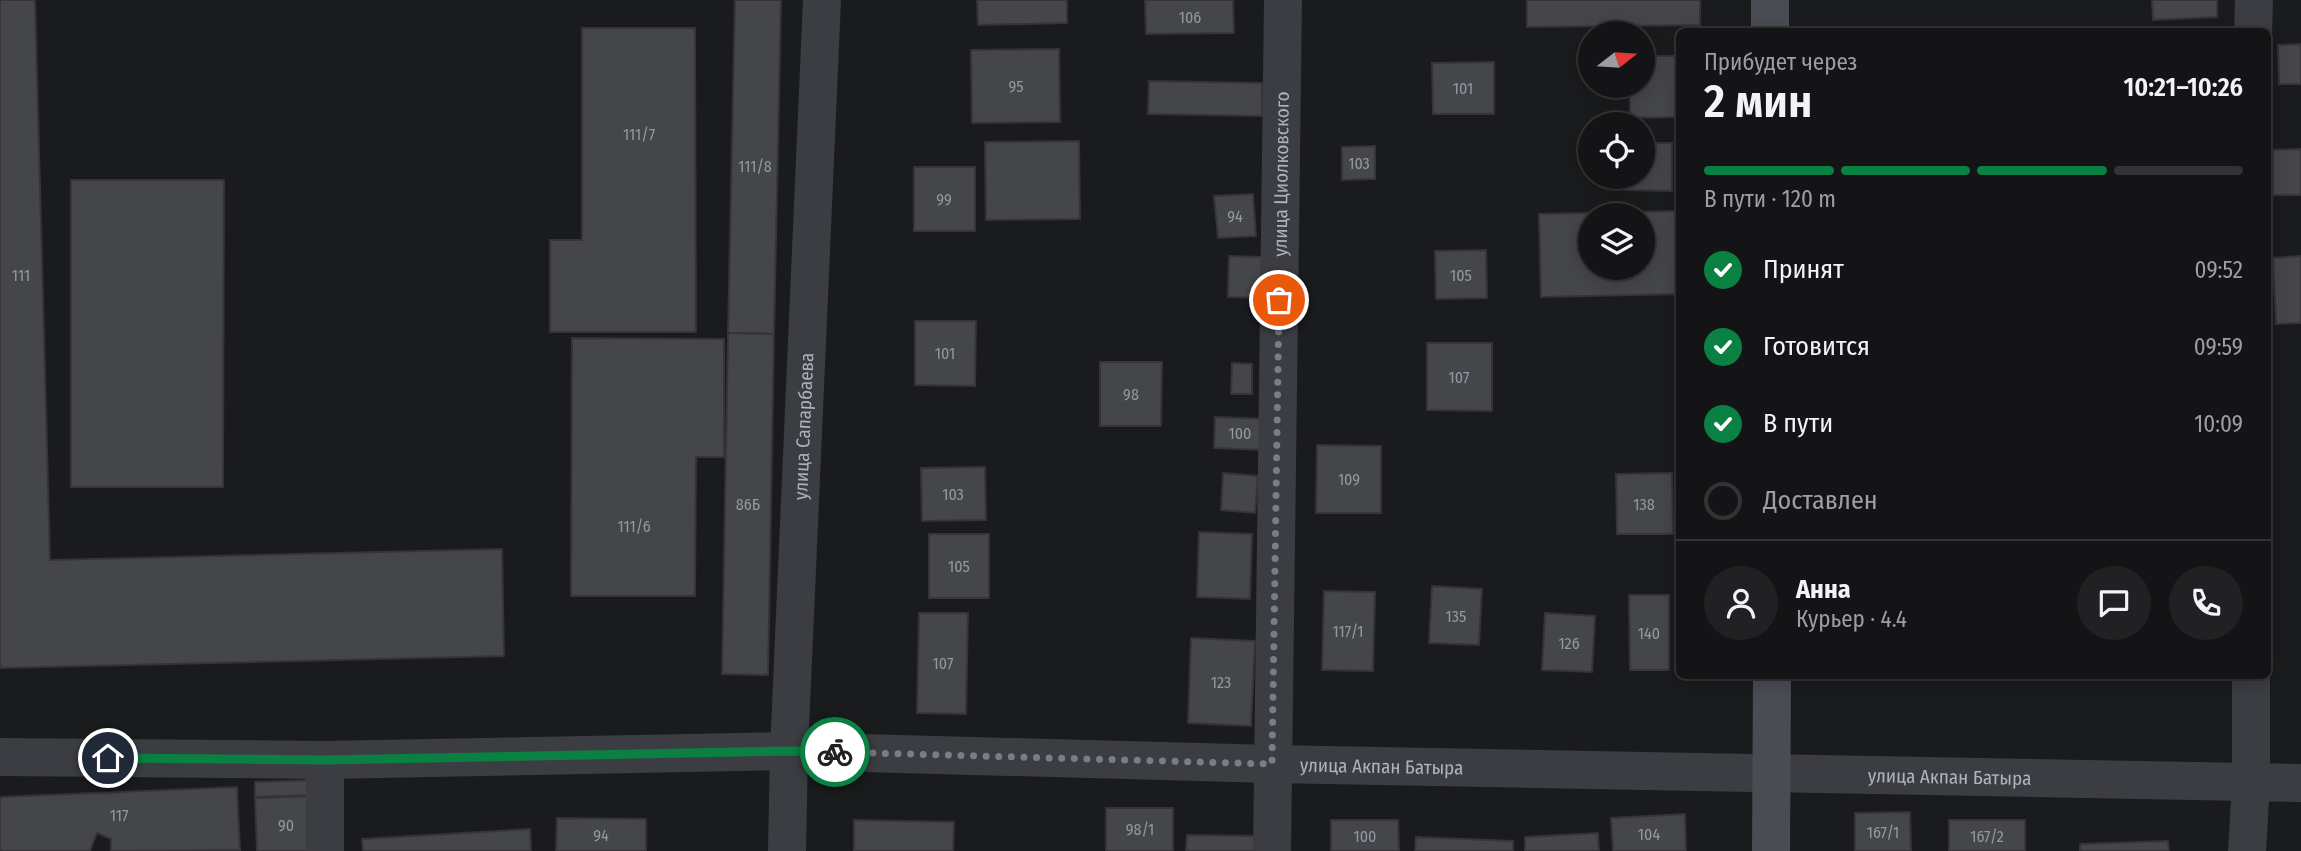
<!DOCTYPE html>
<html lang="ru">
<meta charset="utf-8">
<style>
body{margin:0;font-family:"Fira Sans Condensed",sans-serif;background:#212123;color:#f1f3f6;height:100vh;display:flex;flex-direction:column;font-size:26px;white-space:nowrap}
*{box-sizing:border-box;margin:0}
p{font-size:23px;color:#9d9ea1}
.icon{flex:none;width:38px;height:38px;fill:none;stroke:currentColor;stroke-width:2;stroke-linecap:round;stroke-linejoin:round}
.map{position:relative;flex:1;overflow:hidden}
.drawer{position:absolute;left:1676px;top:28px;width:595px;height:651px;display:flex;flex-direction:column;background:#141416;border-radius:10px;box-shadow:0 4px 18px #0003,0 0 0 2px #333335}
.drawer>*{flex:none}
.needle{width:46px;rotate:73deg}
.controls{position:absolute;left:1578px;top:21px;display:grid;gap:14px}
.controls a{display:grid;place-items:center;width:77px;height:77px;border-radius:50%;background:#141416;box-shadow:0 4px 18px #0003,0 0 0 2px #333335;font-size:35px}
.pin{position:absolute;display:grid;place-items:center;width:60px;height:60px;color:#fff;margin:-30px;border:4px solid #fff;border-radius:50%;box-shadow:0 2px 7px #0007}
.courier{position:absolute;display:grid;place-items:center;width:70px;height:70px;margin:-35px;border:5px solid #0b8043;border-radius:50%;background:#fff;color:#222;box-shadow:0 2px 9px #0007}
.summary em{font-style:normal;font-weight:600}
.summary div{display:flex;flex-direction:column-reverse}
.summary{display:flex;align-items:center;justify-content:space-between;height:119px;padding:0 28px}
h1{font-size:46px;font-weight:600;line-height:52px}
.bar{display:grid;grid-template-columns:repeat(4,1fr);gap:10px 7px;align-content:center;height:84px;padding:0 28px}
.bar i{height:9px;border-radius:5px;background:#333335}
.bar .on{background:#0b8043}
.bar p{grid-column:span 4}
.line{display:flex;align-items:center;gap:18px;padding:0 28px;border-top:2px solid #333335}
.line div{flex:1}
.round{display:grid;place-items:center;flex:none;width:74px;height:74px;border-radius:37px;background:#212123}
ol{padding:0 28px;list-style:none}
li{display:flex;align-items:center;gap:21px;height:77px}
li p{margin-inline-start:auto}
li .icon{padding:7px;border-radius:50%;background:#0b8043;color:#fff;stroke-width:4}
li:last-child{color:#9d9ea1}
li i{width:38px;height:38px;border:4px solid #333335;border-radius:50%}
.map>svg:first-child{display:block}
.building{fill:#44464a;stroke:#343439;stroke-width:2;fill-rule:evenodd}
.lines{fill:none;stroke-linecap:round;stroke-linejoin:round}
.street{stroke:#3b3d43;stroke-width:38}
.secondary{stroke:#494c53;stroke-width:38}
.done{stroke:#797e86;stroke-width:7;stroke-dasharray:0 12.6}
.route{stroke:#0b8043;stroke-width:9}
.labels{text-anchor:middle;stroke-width:6;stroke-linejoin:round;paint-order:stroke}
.number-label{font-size:16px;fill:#9298a1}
.street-label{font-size:19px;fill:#acb3be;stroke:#151518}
</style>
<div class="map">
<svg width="2301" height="851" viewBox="0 0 2301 851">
<rect width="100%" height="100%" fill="#1a1b1d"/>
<g class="building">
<polygon points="0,0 35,0 50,560 502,549 504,656 0,668"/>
<polygon points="735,0 781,0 774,334 728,333"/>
<polygon points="977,0 1067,0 1067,23 978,25"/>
<polygon points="1145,0 1233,0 1234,33 1146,34"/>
<polygon points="1527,0 1700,0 1700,25 1527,27"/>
<polygon points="2152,0 2217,0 2217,17 2153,20"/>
<polygon points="582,28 695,28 696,332 550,332 550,240 582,240"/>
<polygon points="2301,44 2301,84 2279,84 2278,45"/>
<polygon points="1059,49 1060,122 972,123 971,50"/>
<polygon points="1643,56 1680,56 1680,117 1630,118 1630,86 1643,86"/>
<polygon points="1494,62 1494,114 1433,114 1432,63"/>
<polygon points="1149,81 1262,83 1262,116 1148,114"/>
<polygon points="1079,141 1080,219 986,220 985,142"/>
<polygon points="1643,143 1672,143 1672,191 1626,190 1626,177 1643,177"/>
<polygon points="1375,146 1375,179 1342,180 1342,147"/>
<polygon points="2301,149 2301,195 2273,195 2273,150"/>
<rect x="914" y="167" width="61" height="64"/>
<polygon points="71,180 224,180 223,487 71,487"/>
<polygon points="1253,194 1256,236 1218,238 1214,196"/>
<path d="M1680,211v83l-139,3 -2,-83zM1591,215h52v53h-52z"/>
<polygon points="1486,250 1487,298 1436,299 1435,251"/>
<polygon points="1229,256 1262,257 1261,298 1228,297"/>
<polygon points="2301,256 2301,323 2276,324 2273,258"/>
<polygon points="915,321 976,321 975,386 915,385"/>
<polygon points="728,333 774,334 768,675 722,674"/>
<polygon points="572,338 724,339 724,457 696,457 695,596 571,596"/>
<polygon points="1427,343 1492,343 1492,411 1427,410"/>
<polygon points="1100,362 1162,362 1161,426 1100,426"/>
<polygon points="1232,363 1252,364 1252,394 1231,394"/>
<polygon points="1215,417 1267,419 1265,450 1214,448"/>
<polygon points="1317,445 1381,446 1381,513 1316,513"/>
<polygon points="985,467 986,520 922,521 921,468"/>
<polygon points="1223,473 1258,476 1255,513 1221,510"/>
<polygon points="1672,473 1673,534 1617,534 1616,474"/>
<polygon points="1199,532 1252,534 1250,599 1197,597"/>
<rect x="929" y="534" width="60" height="64"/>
<polygon points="1432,586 1482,589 1479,645 1429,643"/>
<polygon points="1324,591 1375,592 1373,671 1322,670"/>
<polygon points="1629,595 1669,595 1669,670 1630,670"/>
<polygon points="919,613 968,613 966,714 917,713"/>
<polygon points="1545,613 1595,616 1592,672 1542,670"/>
<polygon points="1191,638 1255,641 1251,726 1188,723"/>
<polygon points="315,780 315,795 255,797 255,782"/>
<polygon points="237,787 240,850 111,851 111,839 97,833 90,851 0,851 0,797"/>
<polygon points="315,796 317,851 257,851 255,798"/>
<rect x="1106" y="808" width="67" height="43"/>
<polygon points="1910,812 1911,851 1855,851 1855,813"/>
<polygon points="1685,814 1686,851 1613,851 1611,818"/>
<polygon points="557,818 646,819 646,851 556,851"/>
<polygon points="854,820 954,822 953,851 854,851"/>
<polygon points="1331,820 1398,820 1399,851 1331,851"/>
<rect x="1949" y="820" width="76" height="31"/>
<polygon points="530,829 531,851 363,851 362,839"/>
<polygon points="1598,833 1599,851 1525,851 1525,837"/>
<polygon points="1187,835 1259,836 1259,851 1186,851"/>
<polygon points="1416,837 1513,841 1513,851 1415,851"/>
<polygon points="2168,841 2169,851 2080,851 2080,844"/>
</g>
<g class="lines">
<g class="street">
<polyline points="2253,32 2254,0"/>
<path id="s1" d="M0,757l325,3 464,-9 483,13 1029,19"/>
<polyline points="325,760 325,851"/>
<path id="s2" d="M787,851l2,-100 33,-751"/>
<path id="s3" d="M1272,851l11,-851"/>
<polyline points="2247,851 2251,783 2251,676"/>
</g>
<g class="secondary">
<polyline points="1770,0 1770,32"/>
<polyline points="1771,851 1772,676"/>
</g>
</g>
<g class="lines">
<polyline class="done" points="835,752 1272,764 1279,300"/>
<polyline class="route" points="108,758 325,760 789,751 835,752"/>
</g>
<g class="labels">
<g class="number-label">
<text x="1190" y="23">106</text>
<text x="1016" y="92">95</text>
<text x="1463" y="94">101</text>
<text x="639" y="140">111/7</text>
<text x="1359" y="169">103</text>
<text x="755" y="172">111/8</text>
<text x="944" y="205">99</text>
<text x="1235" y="222">94</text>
<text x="21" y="281">111</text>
<text x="1461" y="281">105</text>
<text x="945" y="359">101</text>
<text x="1459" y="383">107</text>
<text x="1131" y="400">98</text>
<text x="1240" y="439">100</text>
<text x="1349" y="485">109</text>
<text x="953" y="500">103</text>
<text x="748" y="510">86Б</text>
<text x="1644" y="510">138</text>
<text x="634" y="532">111/6</text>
<text x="959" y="572">105</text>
<text x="1456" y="622">135</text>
<text x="1348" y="637">117/1</text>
<text x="1649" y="639">140</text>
<text x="1569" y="649">126</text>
<text x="943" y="669">107</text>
<text x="1221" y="688">123</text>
<text x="119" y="821">117</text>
<text x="286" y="831">90</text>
<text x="1140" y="835">98/1</text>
<text x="1883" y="838">167/1</text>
<text x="1649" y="840">104</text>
<text x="601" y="841">94</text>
<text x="1365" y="842">100</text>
<text x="1987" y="842">167/2</text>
</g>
<g class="street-label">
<text dy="7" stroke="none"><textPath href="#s3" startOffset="677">улица Циолковского</textPath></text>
<text dy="7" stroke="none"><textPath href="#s2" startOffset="425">улица Сапарбаева</textPath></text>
<text dy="7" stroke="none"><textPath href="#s1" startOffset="1382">улица Акпан Батыра</textPath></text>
<text dy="7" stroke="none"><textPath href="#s1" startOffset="1950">улица Акпан Батыра</textPath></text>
</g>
</g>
</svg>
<div class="controls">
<a><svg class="needle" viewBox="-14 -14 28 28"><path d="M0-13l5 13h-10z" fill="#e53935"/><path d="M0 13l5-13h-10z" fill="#9d9ea1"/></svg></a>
<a><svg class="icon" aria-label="locate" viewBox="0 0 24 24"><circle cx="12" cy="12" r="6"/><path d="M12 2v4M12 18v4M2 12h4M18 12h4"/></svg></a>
<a><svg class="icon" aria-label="layers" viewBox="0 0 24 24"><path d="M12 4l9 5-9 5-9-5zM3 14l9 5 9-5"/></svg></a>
</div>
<div class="pin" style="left:1279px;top:300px;background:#ea580c"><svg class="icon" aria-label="bag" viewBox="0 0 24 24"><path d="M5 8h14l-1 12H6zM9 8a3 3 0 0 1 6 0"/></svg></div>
<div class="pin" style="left:108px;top:758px;background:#1f2937"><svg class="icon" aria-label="home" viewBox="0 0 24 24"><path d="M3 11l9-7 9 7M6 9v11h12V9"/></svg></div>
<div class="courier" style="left:835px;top:752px"><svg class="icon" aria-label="bike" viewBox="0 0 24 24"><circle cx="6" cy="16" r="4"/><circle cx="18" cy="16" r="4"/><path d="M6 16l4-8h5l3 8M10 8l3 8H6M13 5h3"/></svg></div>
<section class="drawer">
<div class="summary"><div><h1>2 мин</h1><p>Прибудет через</p></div><em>10:21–10:26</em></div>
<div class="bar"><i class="on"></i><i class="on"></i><i class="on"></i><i></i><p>В пути · 120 m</p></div>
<ol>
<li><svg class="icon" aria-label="check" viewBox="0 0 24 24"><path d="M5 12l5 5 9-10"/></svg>Принят<p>09:52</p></li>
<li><svg class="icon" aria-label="check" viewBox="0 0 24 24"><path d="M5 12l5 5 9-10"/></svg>Готовится<p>09:59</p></li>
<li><svg class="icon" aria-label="check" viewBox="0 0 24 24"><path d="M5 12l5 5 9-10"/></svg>В пути<p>10:09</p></li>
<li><i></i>Доставлен</li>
</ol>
<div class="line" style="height:126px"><a class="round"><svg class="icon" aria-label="person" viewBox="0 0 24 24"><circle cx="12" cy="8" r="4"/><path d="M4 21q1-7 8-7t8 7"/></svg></a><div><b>Анна</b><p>Курьер · 4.4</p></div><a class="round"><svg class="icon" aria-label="chat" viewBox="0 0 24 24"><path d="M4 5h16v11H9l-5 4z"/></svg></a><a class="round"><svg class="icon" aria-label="phone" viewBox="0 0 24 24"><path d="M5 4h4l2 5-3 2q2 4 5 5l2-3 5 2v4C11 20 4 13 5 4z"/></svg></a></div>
</section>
</div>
